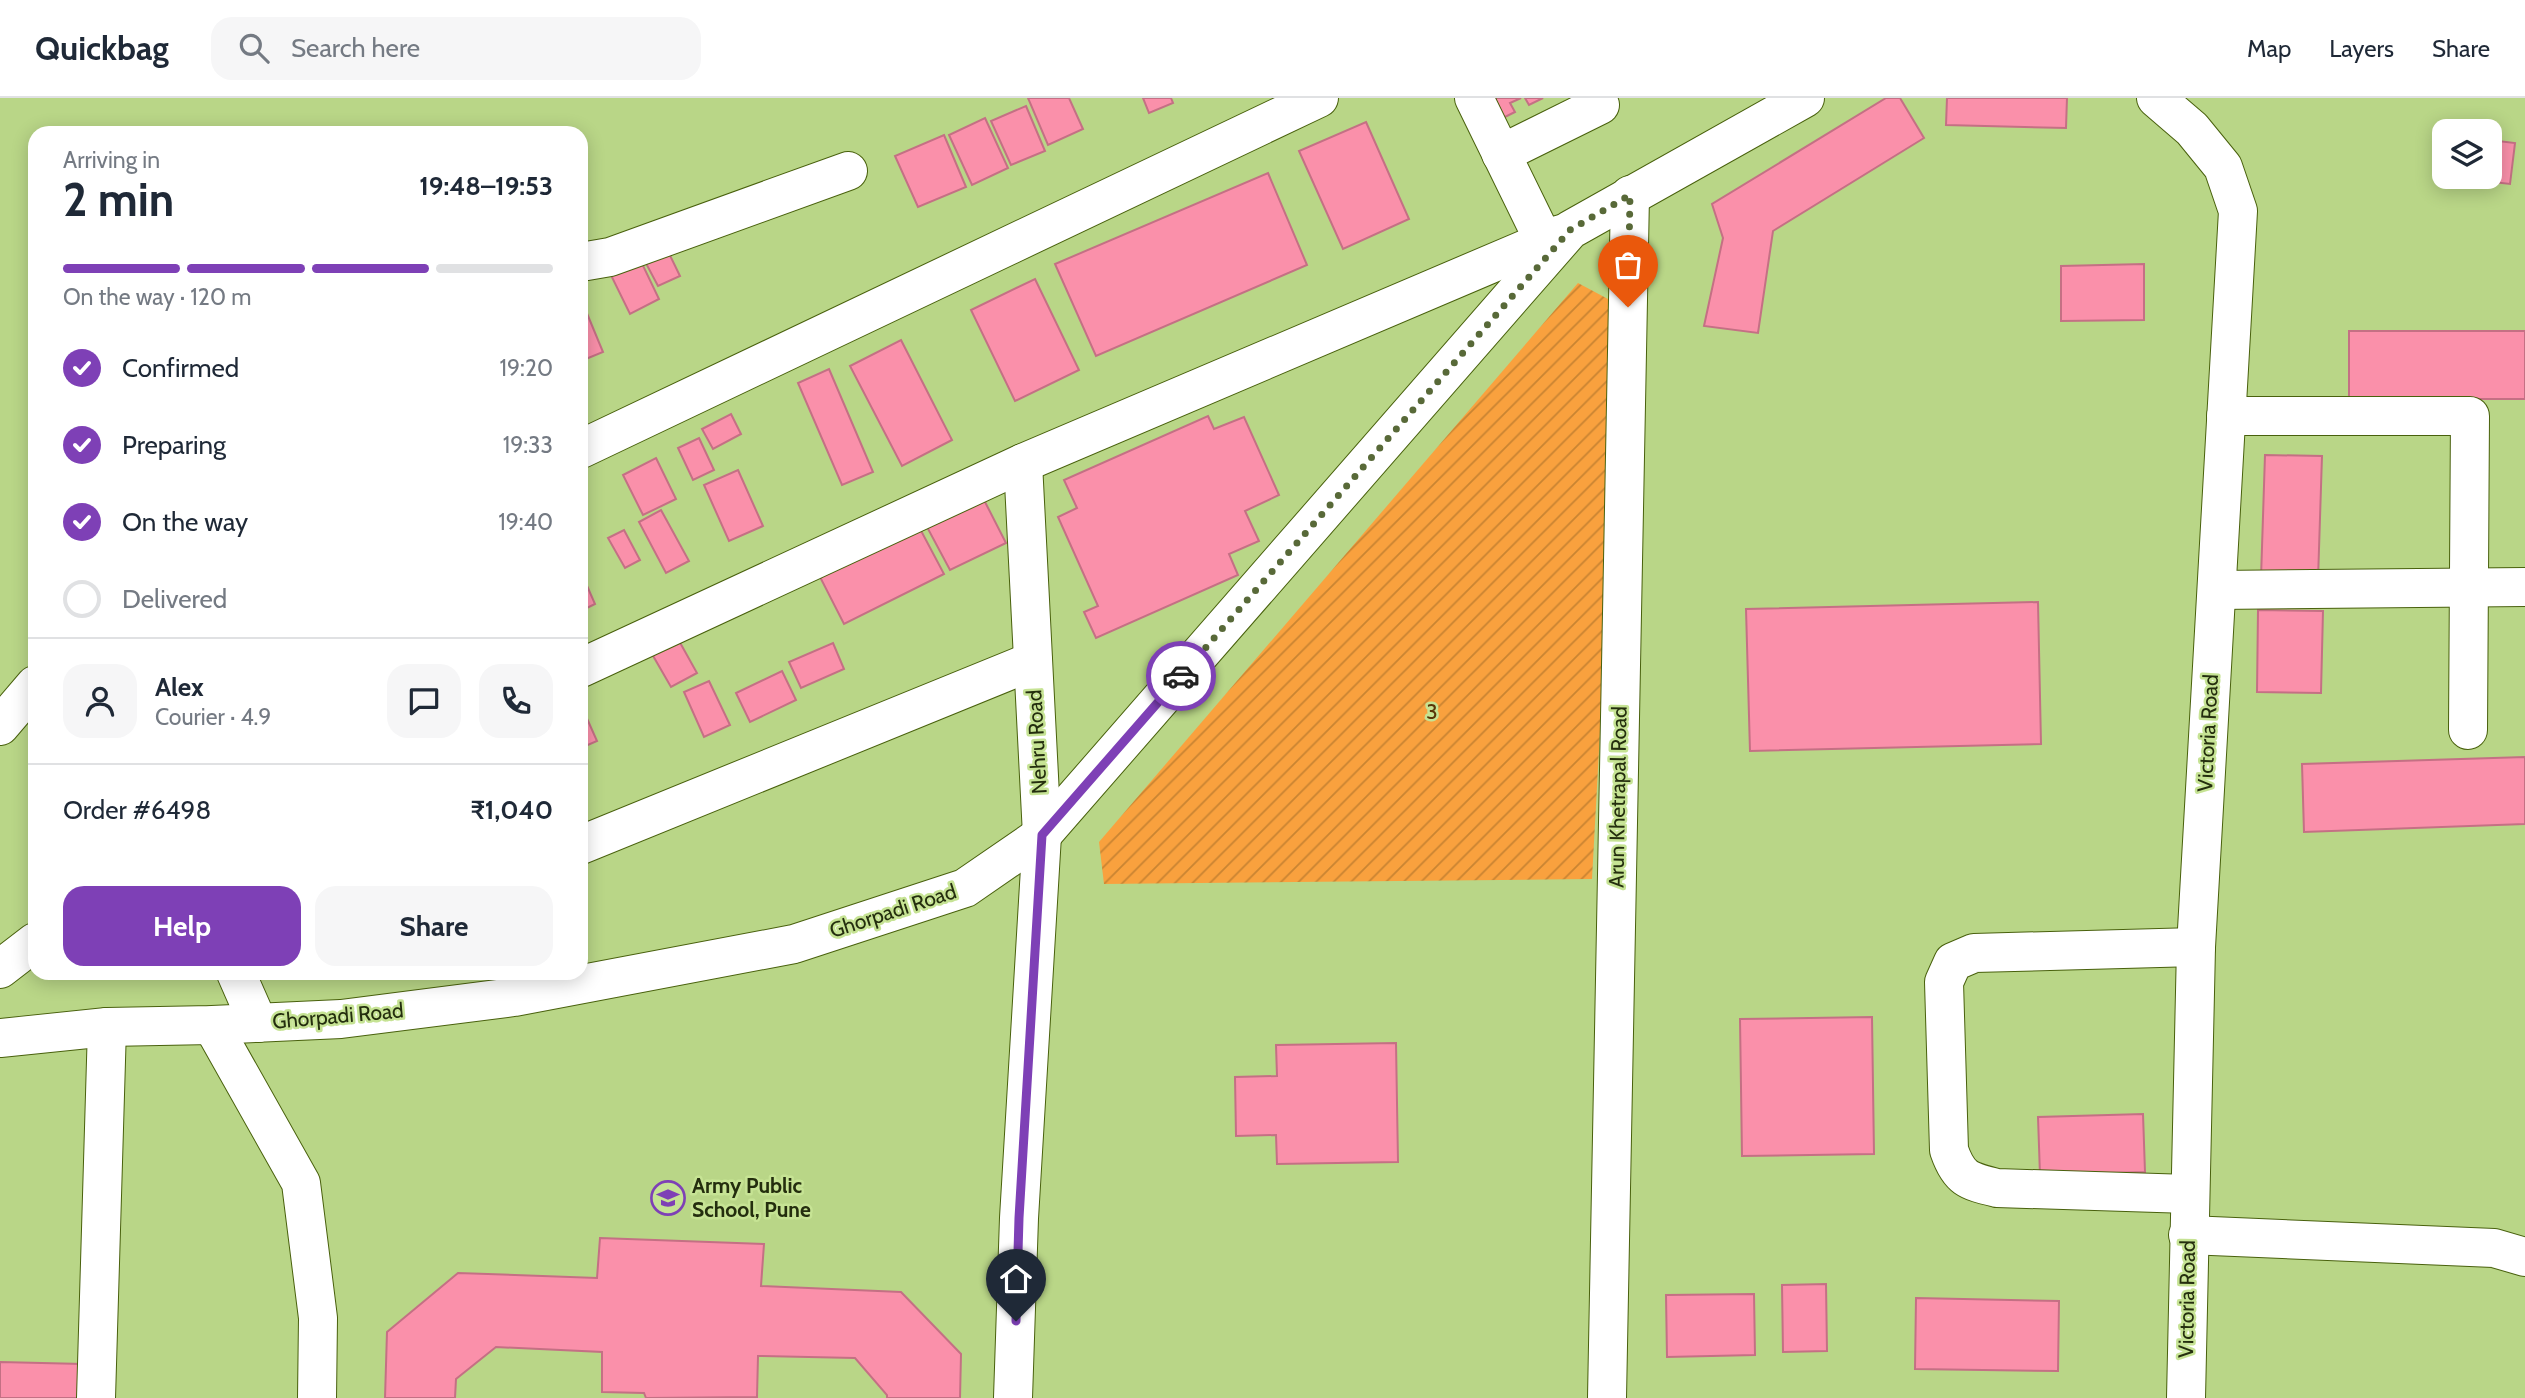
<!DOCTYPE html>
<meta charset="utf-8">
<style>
body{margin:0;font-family:Cabin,sans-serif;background:#f6f6f7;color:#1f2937;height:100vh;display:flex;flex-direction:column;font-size:26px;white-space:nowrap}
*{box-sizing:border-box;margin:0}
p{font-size:23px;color:#747a83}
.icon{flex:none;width:38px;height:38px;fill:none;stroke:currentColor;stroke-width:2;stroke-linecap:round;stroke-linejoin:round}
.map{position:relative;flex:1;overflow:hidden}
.details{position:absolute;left:28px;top:28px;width:560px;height:854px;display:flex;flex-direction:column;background:#fff;border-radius:21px;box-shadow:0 4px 18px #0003}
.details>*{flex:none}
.buttons{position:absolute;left:2432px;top:21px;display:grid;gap:14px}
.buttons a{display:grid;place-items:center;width:70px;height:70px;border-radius:14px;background:#fff;box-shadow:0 4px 18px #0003;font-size:35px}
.pin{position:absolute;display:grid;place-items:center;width:60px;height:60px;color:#fff;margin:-72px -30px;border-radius:50% 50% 50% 0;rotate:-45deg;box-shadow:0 0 7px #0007}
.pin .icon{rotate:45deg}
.courier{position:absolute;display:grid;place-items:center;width:70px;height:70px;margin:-35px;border:5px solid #7e40b6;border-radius:50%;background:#fff;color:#222;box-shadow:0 2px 9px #0007}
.overview em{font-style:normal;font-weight:700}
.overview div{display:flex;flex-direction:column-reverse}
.overview{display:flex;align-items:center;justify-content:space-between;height:119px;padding:0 35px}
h1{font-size:46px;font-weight:700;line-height:52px}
.bar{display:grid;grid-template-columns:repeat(4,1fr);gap:10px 7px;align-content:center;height:84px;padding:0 35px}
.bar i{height:9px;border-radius:5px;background:#e0e1e3}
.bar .on{background:#7e40b6}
.bar p{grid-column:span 4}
.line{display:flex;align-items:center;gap:18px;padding:0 35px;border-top:2px solid #e0e1e3}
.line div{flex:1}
.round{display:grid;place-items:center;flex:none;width:74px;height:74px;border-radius:21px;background:#f6f6f7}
ol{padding:0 35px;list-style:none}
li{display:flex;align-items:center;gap:21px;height:77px}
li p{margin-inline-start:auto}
li .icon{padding:7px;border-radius:50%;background:#7e40b6;color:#fff;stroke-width:4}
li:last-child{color:#747a83}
li i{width:38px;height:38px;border:4px solid #e0e1e3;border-radius:50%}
.action{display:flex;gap:14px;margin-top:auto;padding:14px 35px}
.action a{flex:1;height:80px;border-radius:21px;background:#7e40b6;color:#fff;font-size:28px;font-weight:700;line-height:80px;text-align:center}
.action a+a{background:#f6f6f7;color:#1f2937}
header{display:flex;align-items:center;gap:42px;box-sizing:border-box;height:98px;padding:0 35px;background:#fff;border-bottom:2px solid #e0e1e3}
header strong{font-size:33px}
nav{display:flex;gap:38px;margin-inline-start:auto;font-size:24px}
.search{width:490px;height:63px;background:#f6f6f7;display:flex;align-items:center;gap:18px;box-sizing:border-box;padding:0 24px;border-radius:21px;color:#747a83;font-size:26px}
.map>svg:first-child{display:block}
.garden{fill:url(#garden-furrows)}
.building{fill:#fa90aa;stroke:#c47084;stroke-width:2}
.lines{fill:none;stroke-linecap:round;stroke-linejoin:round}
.minor-casing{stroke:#49610d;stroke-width:40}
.major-casing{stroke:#49610d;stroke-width:40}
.minor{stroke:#fff;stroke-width:38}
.major{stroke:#fff;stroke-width:38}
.done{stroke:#586938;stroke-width:7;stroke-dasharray:0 12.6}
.route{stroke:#7e40b6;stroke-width:9}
.labels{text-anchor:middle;stroke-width:5;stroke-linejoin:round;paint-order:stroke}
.park-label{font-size:21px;fill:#5a3507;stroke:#c6e394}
.street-label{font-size:21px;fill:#242e0e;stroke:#c6e394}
.poi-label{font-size:21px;font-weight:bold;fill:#242e0e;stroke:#c6e394;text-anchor:start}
</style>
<header>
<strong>Quickbag</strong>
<div class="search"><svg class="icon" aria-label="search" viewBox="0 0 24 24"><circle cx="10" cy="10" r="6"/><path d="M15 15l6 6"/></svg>Search here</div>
<nav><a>Map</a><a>Layers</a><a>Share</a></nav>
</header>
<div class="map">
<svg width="2525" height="1300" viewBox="0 0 2525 1300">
<defs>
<pattern id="garden-furrows" width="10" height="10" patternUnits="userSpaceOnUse" patternTransform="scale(1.75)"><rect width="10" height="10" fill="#f9a13e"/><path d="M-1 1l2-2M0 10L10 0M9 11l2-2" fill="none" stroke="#c98432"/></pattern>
</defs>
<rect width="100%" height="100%" fill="#b9d687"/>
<polygon class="garden" points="1578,185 1623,209 1592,781 1104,786 1099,744"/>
<g class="building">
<polygon points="1028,0 1069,0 1083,31 1048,47"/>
<polygon points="1143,0 1171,0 1173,5 1149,15"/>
<polygon points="1483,0 1521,0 1510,5 1515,14 1495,24"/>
<polygon points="1525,0 1543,0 1529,7"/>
<polygon points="1886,0 1900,0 1924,40 1773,133 1758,235 1704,228 1723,140 1712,106"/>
<polygon points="1947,0 2067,0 2066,30 1946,27"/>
<polygon points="1026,8 1045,53 1011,67 991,23"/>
<polygon points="985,20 1008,70 972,87 949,37"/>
<polygon points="1366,24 1409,121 1343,151 1299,53"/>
<polygon points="944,37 966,89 918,109 895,58"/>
<polygon points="2490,42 2515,45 2510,86 2449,79 2490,79"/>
<polygon points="1268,75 1307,167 1096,258 1055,166"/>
<polygon points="663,143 680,178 658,188 640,154"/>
<polygon points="636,153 659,201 630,216 606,167"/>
<polygon points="2144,166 2144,222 2061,223 2061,168"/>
<polygon points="1035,181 1079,272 1015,303 971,212"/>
<polygon points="581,201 603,254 581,263"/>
<rect x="2349" y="233" width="176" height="68"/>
<polygon points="901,242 952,342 902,368 850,268"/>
<polygon points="829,271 873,374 842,387 798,285"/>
<polygon points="731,316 741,336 713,351 702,331"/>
<polygon points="1208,318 1214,331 1244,319 1279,397 1245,413 1259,443 1229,456 1238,477 1096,540 1084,514 1098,508 1058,419 1077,410 1064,382"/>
<polygon points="699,340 714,372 693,382 678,350"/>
<polygon points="2265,357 2322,358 2318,482 2261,480"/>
<polygon points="656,360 676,401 643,417 623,377"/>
<polygon points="738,372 763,428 729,443 704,387"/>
<polygon points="983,400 1006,445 950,472 927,429"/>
<polygon points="661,412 689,463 666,475 639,424"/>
<polygon points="918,427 944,476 844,526 819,477"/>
<polygon points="624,432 640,462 625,470 608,440"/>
<polygon points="581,474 595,506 581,513"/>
<polygon points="2038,504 2041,646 1750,653 1746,511"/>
<polygon points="2258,512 2323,513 2321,595 2257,594"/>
<polygon points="678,541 697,575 671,589 652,556"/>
<polygon points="833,545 844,571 801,590 789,564"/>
<polygon points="782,573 796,602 750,624 736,595"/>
<polygon points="709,583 730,627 704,639 684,594"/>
<polygon points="581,607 597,643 581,650"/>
<polygon points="2525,659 2525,726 2304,734 2302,666"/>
<polygon points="1872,919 1874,1056 1742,1058 1740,921"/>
<polygon points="1396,945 1398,1064 1277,1066 1276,1037 1236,1038 1235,979 1277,978 1276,947"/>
<polygon points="2143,1016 2145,1074 2040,1077 2038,1019"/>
<polygon points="600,1140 764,1146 761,1188 901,1194 961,1256 960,1300 887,1300 887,1297 855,1260 758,1258 757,1299 646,1300 644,1295 602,1294 602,1254 496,1249 456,1281 455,1300 385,1300 387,1234 458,1175 597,1180"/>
<polygon points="1826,1186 1827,1253 1783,1254 1782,1187"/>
<polygon points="1754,1196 1755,1257 1667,1259 1666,1197"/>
<polygon points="1916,1200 2059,1203 2058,1273 1915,1271"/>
<polygon points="0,1264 83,1266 83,1300 0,1300"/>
</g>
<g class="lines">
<g class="minor-casing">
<g id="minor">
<polyline points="1474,0 1544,143"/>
<polyline points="2156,0 2192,31 2223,69 2238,113 2196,849 2186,1300"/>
<polyline points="1501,56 1600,7 1596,0"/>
<polyline points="581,164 610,159 848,73"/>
<polyline points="2226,318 2470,318 2468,632"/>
<polyline points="581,351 1319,0"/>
<polyline points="2217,492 2525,489"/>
<polyline points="0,628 35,587"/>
<polyline points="581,747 1033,563"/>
<polyline points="236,875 258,925"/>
<polyline points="212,927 301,1085 318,1220 317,1300"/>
<path d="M2189,1096l-192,-6c-29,-7 -38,-9 -48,-38l-5,-168 9,-20 21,-9 222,-6"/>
<polyline points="2188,1137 2494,1150 2525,1159"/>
<polyline points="96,1300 107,929"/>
<polyline points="1013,1300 1019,1120 1042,737 1023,365"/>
<polyline points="1607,1300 1630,97"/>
</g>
</g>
<g class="major-casing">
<g id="major">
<polyline points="581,570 1023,365 1561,136"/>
<polyline points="0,871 35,844"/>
<polyline points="0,940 107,929 212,927 341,921 514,899 794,846 965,790 1042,737 1570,132 1805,0"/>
</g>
</g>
<use href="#minor" class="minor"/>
<use href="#major" class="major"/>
</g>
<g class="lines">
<polyline class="done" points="1181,578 1570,132 1630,97 1628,209"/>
<polyline class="route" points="1016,1223 1019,1120 1042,737 1181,578"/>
</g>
<defs>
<g id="school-ring" transform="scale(1.75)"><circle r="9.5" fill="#c6e394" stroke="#7e40b6" stroke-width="1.5"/><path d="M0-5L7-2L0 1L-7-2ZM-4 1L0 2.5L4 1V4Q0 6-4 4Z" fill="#7e40b6"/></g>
</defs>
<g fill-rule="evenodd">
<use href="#school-ring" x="668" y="1100"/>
</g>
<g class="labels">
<g class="park-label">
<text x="1432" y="621">3</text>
</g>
<g class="street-label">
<text transform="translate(2208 635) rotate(-87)" y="7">Victoria Road</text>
<text transform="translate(1037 644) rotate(-93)" y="7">Nehru Road</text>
<text transform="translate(1618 699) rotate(-89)" y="7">Arun Khetrapal Road</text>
<text transform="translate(893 813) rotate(-18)" y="7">Ghorpadi Road</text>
<text transform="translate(338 918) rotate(-5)" y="7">Ghorpadi Road</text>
<text transform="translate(2187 1201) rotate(-89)" y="7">Victoria Road</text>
</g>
<g class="poi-label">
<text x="692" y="1095">Army Public<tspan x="692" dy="24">School, Pune</tspan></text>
</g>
</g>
</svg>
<div class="buttons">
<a><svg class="icon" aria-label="layers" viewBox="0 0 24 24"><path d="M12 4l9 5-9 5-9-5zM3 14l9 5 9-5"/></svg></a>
</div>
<div class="pin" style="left:1628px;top:209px;background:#ea580c"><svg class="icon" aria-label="bag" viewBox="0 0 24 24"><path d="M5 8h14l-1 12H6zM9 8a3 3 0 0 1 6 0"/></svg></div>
<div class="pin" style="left:1016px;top:1223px;background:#1f2937"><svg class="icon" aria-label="home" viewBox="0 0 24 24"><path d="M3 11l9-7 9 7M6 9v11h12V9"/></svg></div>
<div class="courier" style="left:1181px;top:578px"><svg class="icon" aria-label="car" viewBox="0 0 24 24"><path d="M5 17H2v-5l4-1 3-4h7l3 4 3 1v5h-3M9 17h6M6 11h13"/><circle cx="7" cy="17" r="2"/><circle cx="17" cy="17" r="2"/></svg></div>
<section class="details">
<div class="overview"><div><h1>2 min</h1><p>Arriving in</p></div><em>19:48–19:53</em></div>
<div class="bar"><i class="on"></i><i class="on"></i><i class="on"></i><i></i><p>On the way · 120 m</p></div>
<ol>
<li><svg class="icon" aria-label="check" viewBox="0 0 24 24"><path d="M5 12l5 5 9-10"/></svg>Confirmed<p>19:20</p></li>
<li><svg class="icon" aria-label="check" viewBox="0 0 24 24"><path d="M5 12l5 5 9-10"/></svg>Preparing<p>19:33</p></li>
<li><svg class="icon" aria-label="check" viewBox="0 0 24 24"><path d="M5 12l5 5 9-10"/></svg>On the way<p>19:40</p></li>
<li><i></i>Delivered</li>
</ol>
<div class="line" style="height:126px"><a class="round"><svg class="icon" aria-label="person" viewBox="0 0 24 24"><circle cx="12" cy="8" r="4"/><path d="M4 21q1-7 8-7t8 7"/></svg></a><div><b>Alex</b><p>Courier · 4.9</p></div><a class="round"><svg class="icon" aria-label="chat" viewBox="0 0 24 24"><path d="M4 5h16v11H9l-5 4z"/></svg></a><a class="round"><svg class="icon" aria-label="phone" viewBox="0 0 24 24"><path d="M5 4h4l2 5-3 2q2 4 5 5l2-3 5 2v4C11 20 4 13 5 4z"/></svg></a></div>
<div class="line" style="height:91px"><div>Order #6498</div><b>₹1,040</b></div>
<div class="action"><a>Help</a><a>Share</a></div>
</section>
</div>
